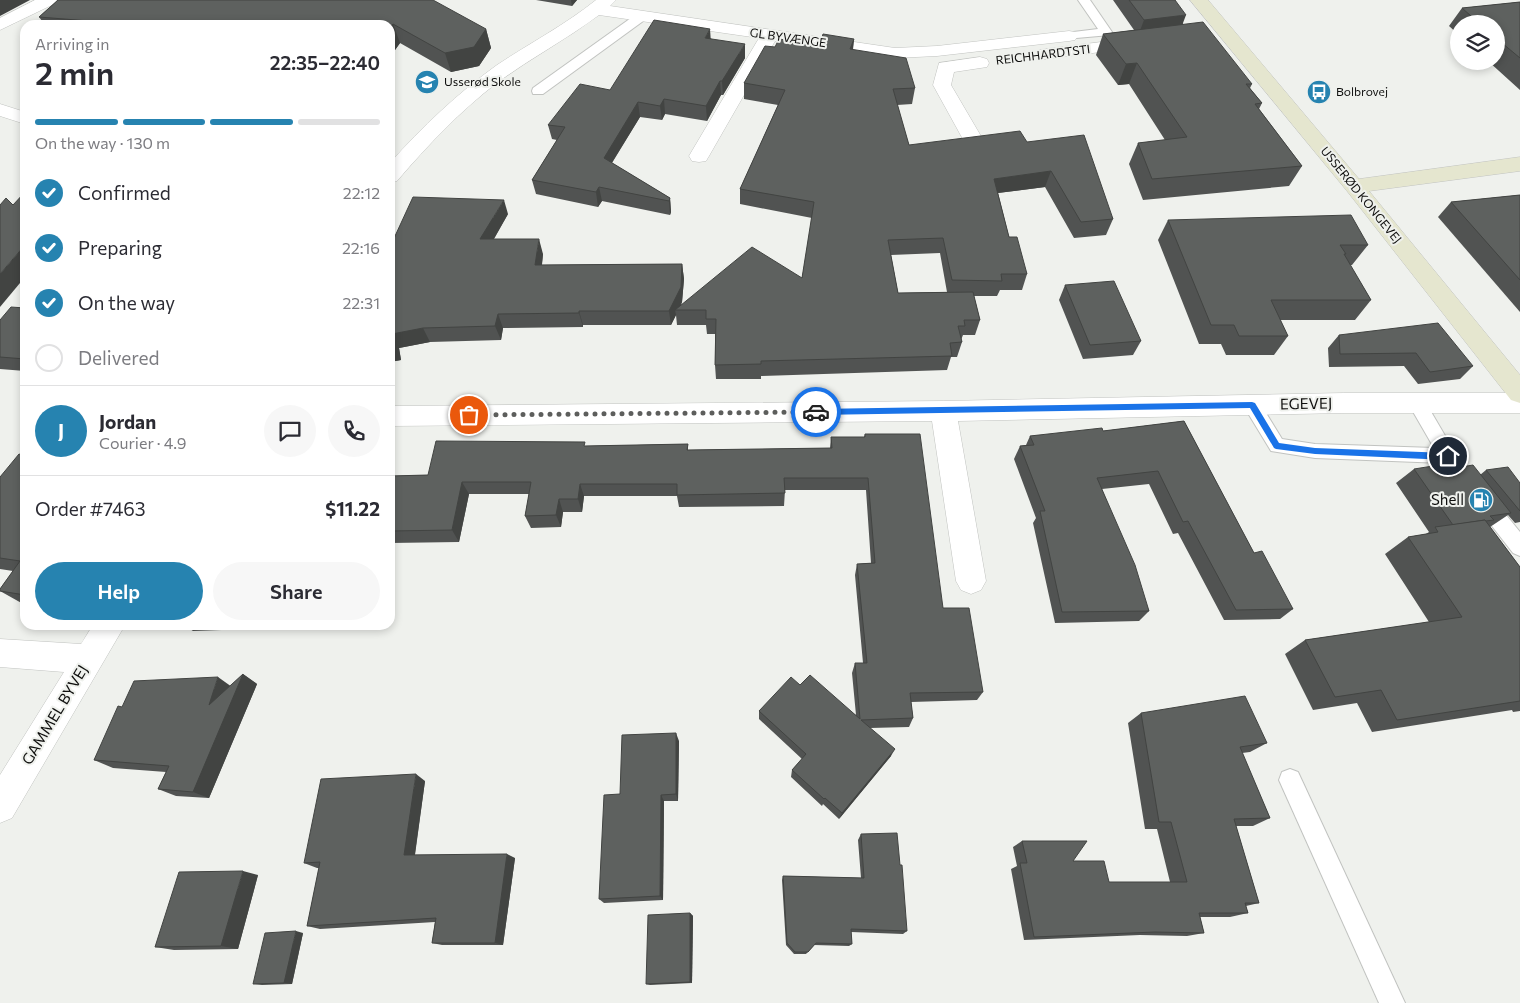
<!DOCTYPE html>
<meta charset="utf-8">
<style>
body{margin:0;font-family:Commissioner,sans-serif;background:#f7f7f7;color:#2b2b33;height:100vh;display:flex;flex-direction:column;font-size:19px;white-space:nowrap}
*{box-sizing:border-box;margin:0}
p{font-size:16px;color:#7c7c81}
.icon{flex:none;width:28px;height:28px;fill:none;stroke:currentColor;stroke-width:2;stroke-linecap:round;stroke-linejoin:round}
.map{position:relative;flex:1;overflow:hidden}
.side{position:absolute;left:20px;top:20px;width:375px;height:610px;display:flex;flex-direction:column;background:#fff;border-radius:15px;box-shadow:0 2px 8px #0003}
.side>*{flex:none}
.controls{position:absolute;left:1450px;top:15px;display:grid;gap:10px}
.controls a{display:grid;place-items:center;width:55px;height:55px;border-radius:50%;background:#fff;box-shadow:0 2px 8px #0003;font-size:25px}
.pin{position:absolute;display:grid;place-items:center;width:42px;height:42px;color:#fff;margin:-21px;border:2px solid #fff;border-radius:50%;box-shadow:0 1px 5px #0007}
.courier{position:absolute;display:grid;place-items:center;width:50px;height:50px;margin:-25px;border:4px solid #1a73e8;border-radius:50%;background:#fff;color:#222;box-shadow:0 1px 6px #0007}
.overview em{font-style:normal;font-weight:600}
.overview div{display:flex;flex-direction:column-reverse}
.overview{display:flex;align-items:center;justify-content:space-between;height:85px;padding:0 15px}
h1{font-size:32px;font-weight:600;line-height:38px}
.bar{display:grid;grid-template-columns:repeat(4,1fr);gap:8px 5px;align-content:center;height:60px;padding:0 15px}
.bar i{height:6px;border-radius:4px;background:#e1e1e2}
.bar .selected{background:#2683b0}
.bar p{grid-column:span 4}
.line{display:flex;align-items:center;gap:12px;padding:0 15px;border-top:1px solid #e1e1e2}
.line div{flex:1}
.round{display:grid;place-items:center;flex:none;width:52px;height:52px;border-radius:26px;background:#f7f7f7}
ol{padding:0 15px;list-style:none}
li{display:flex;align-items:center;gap:15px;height:55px}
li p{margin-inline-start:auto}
li .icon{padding:5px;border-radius:50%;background:#2683b0;color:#fff;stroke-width:4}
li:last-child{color:#7c7c81}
li i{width:28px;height:28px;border:2px solid #e1e1e2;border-radius:50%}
.button{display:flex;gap:10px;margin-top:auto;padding:10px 15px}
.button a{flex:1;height:58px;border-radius:30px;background:#2683b0;color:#fff;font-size:20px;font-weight:600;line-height:58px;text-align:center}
.button a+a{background:#f7f7f7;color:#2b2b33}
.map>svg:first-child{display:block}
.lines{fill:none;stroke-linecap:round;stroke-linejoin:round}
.lane-casing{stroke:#c1c3c0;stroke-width:2}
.street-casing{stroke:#c1c3c0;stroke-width:1}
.secondary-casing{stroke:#c1c3c0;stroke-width:1}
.lane{fill:#fff;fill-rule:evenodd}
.street{fill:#fff;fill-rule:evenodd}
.secondary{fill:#e5e6cf;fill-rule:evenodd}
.wall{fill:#515352;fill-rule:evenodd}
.shaded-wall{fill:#424442}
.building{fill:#5e615f;stroke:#424442}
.route{fill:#1a73e8}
.done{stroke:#5d5e5c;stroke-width:5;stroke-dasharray:0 9}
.labels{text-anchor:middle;stroke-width:4;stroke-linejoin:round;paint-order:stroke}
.far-street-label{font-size:12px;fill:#0f0f0e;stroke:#eff1ed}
.far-poi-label{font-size:12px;fill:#0f0f0e;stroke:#eff1ed;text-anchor:start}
.street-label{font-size:15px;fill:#0f0f0e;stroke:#eff1ed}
.poi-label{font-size:15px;fill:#0f0f0e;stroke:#eff1ed;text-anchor:end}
</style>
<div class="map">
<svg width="1520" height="1003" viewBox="0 0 1520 1003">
<rect width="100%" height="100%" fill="#eff1ed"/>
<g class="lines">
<g class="lane-casing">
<g id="lane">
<polygon points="1078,0 1090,0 1112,32 1110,35 1065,39 1063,36 1065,33 1098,29"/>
<polygon points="642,12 646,13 648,16 646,19 543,94 533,94 532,91 533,88 638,13"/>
<polygon points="1417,396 1423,398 1454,451 1520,532 1520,556 1513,553 1443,463 1315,458 1271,451 1243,405 1246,400 1252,398 1258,400 1282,439 1315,444 1434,448 1408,403 1411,398"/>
<polygon points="1290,769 1298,772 1405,1003 1379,1003 1279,780 1282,772"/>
</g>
</g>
<g class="street-casing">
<g id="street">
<polygon points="35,0 57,0 54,4 0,30 0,18"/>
<path d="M596,0h20l-6,6 285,42 42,-2 132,-15 6,1 3,4 -3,4 -6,1 -132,15 -42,2 -120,-17 -66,115 -3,5 -7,1 -7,-1 -3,-5 70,-118 -160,-23c-32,24 -68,43 -101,67 -38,29 -70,63 -101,99l-7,2v-20c32,-36 68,-70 107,-98 33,-22 68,-40 99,-65z"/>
<polygon points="1134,38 1140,39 1143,43 1140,47 1045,59 1039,58 1036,54 1039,50 1045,49"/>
<polygon points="980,57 987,59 989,63 987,67 954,72 951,85 985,143 982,147 975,149 968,147 965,143 933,85 939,63"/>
<polygon points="0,104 25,112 25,124 0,116"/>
<polygon points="1344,393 1520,393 1520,413 1344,413 958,421 986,581 981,590 971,594 961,590 956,581 932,421 390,426 390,406 943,401"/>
<polygon points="93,625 125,625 12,818 0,823 0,775 64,672 0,667 0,639 81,644"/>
</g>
</g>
<g class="secondary-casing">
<polygon id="secondary" points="1190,0 1208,0 1359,179 1520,157 1520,171 1369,191 1520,375 1520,403 1511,400 1347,191"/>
</g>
<use href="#lane" class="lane"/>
<use href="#street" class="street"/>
<use href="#secondary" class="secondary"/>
</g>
<g class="wall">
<polygon points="58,0 486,29 491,48 479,66 451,72 400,43 390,57 390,25 45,25 39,17"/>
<polygon points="536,0 577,0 572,6"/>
<polygon points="1113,0 1175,0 1183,24 1252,84 1250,88 1262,103 1259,109 1302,166 1289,186 1143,200 1129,164 1138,143 1165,140 1129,84 1118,85 1096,55 1103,34 1134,30"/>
<polygon points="1520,2 1520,90 1488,61 1496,61 1496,24 1459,24 1459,35 1449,26 1462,8"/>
<polygon points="710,38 745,58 723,95 721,95 707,121 665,114 662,120 640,117 612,163 670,198 671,212 670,215 602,201 598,207 536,194 532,180 557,140 552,139 548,125 610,90"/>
<path d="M854,39l-1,11 62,38 -3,16 -15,1 12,40 118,-3 86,77 -7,16 -32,3 -29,-51 -47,6 11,44 18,37 -5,16h-22l-3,6h-23l6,24 -5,15h-12l-2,5 1,2 -5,15h-6l-4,13 -186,6v3h-45l-1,-14v-31h-8l-1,-9h-29l-1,-10 -5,10h-88v2l-80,1 -2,12 -71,2 -31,6 2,12 -11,2v-115l118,-33 -14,25 49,15 -1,11 140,-1 2,15 -2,23 -1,3 121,-27 10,-60 -72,-14v-15l38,-84 -34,-6v-16l31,-36 45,-3zM940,253l7,39 -49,1 -7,-38z"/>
<polygon points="1520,195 1520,312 1438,217 1451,202"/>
<polygon points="1168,220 1368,245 1352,265 1350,265 1371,300 1355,320 1280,320 1288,336 1274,355 1226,355 1221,344 1199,344 1158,240"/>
<polygon points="1065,285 1141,341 1133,355 1083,359 1059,300"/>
<polygon points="25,308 25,371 0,369 0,320"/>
<polygon points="1339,335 1473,366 1460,379 1418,384 1404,366 1329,367 1328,348"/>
<polygon points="1184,421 1254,553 1293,609 1280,619 1224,620 1178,533 1173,534 1149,484 1102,489 1149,611 1139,621 1055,623 1033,523 1036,518 1014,459 1020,446 1026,445 1030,436 1103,431"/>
<polygon points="865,434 943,608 983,692 977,700 911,702 913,718 909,727 870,728 891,756 839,819 823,804 822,806 791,777 792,770 802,759 759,719 759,711 800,685 856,715 852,673 855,663 863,663 855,575 857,564 871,563 866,490 785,490 784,506 679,507 677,496 584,496 582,512 563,512 561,527 531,528 525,516 529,494 469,494 459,542 390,543 390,476 428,475 586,446 688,444 688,450 830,448 831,437 864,437"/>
<polygon points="25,456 25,605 0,591 0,589 13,571 0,569 0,477"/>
<polygon points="1414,469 1480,475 1486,470 1520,483 1520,522 1515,523 1508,515 1490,527 1520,567 1520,711 1513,712 1512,710 1372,732 1357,703 1313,710 1285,654 1305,640 1429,622 1385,554 1408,537 1426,534 1429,532 1396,483"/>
<polygon points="184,625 251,625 250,629 193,631"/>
<polygon points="243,674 257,684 209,798 176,796 158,789 166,772 113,768 94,760 122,707 231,686"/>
<polygon points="1141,713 1267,743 1250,752 1242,753 1270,818 1253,826 1236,826 1259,903 1246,906 1248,913 1230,917 1200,917 1204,933 1187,936 1140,935 1024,940 1011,869 1017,866 1013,847 1022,841 1073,861 1109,882 1170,882 1157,829 1145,829 1128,723"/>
<polygon points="679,741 678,801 664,801 663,900 604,903 599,899 620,794"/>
<polygon points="425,781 415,855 515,858 503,945 442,945 432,943 435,922 320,929 307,926 319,868 317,868 304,863"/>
<polygon points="861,834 907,931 903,934 851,932 852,944 849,946 814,945 806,954 794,954 786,945 782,880 783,876 861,878 858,840"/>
<polygon points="258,875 238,949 174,950 155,947"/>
<polygon points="690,913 693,916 692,983 650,985 646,984"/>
<polygon points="303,933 292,984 262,985 253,984"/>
</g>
<g class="shaded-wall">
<polygon points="0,0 30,0 0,16"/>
<polygon points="571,0 577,0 572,6"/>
<polygon points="1186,15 1180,31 1138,36 1144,20"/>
<polygon points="393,24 400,43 390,57 390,27"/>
<polygon points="486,29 491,48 479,66 451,72 445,53"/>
<polygon points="710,29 711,43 705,38"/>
<polygon points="854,39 852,55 850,49"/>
<polygon points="745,44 745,58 723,95 722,81"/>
<polygon points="1137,63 1129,84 1118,85 1126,64"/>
<polygon points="720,81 721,95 707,121 706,106"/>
<polygon points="664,99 665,114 662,120 660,106"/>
<polygon points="638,102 640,117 606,172 604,158"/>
<polygon points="1051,171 1045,187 989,194 994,179"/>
<polygon points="599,187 602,201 598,207 596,192"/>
<polygon points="670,198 671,212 670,215 669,201"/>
<polygon points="504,200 508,214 485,254 480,239"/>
<polygon points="539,239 543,254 540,280 535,265"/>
<polygon points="25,245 25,277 0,307 0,274"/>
<polygon points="682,264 684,279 682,302 678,310 675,310 676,315 671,325 669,311"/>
<polygon points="579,311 583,325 583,327 579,313"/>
<polygon points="498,314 503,328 501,340 495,326"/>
<polygon points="423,328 430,342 399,348 401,360 390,362 390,347 392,334"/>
<polygon points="462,482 469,494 459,542 452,530"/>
<polygon points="580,484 584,496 582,512 578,499"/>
<polygon points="559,499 563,512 561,527 556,515"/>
<polygon points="244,625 251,625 250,629"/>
<polygon points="243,674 257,684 209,798 193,792"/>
<polygon points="218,677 232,687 209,705"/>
<polygon points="676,733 679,741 678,801 676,794"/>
<polygon points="895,749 891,756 839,819 842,813"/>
<polygon points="416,774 425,781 414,860 404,855"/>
<polygon points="661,795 664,801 663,900 660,896"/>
<polygon points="507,854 515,858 503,945 495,943"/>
<polygon points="243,871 258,875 238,949 221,946"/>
<polygon points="690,913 693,916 692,983 690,982"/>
<polygon points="296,931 303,933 292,984 284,983"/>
</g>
<g class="building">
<polygon points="58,0 433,0 486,29 474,47 445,53 393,24 390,27 390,25 85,25 89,21 39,17"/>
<polygon points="1129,0 1175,0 1186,15 1144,20"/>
<polygon points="1520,2 1520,58 1496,38 1496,24 1480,24 1462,8"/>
<polygon points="654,20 710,29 705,38 745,44 722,81 720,81 706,106 664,99 660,106 638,102 604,158 670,198 669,201 599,187 596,192 532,180 565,127 548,125 580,84 610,90"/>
<polygon points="1203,22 1252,84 1246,84 1262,103 1255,104 1302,166 1152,179 1138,143 1187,137 1137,63 1126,64 1103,34"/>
<polygon points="823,34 854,39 850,49 906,58 915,88 893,89 909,145 1020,131 1027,142 1084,135 1113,219 1081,222 1051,171 994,179 1009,237 1017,237 1027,274 1001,274 1002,281 952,280 943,238 888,240 898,293 973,292 980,320 964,320 965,326 958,326 962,342 950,343 952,356 761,361 761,364 715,365 716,319 706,319 706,310 675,310 752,247 802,278 814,202 740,189 785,90 744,83 765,46 775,47 779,39 820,44"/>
<polygon points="25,192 25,245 0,274 0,205 6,198 13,205"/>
<polygon points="1520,195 1520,280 1451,202"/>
<polygon points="413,197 504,200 480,239 539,239 535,265 682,264 681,287 669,311 579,311 579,313 498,314 495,326 423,328 392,334 393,346 390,347 390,247"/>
<polygon points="1351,215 1368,245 1340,245 1346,254 1344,254 1371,300 1271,300 1288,336 1239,336 1234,325 1211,325 1168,220"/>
<polygon points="1114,281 1141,341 1090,345 1065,285"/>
<polygon points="11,307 25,308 25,359 0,357 0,320"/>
<polygon points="1438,323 1473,366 1430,372 1416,353 1340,354 1339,335"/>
<polygon points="1184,421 1254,553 1262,551 1293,609 1236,610 1188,521 1183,522 1158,471 1097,478 1135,565 1149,611 1062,612 1040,511 1045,511 1020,446 1034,445 1030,436 1102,428 1103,431"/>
<polygon points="865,434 920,434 943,608 969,608 983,692 910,693 913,718 861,720 895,749 842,813 825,798 824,799 792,770 806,754 759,711 791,677 800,685 810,675 860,719 855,663 867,663 857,564 875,563 868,478 784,478 785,493 677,495 677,484 580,484 578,499 559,499 556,515 525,516 531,482 462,482 452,530 390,531 390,476 428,475 436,441 585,442 584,446 688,444 687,450 832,448 831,437 865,437"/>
<polygon points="19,454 25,456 25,595 0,591 0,589 20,561 0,558 0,477"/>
<polygon points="1452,463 1455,468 1473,465 1511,513 1490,516 1494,520 1486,521 1485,520 1453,525 1414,469"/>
<polygon points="1508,467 1520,483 1520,511 1486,470"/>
<polygon points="1485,520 1520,567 1520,701 1397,720 1381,690 1335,697 1305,640 1462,617 1408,537 1438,532 1435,527"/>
<polygon points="243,674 193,792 158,789 169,766 94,760 118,706 122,707 134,681 218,677 209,705"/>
<polygon points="1245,696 1267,743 1240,747 1270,818 1234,819 1259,903 1245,903 1248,913 1199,913 1204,933 1155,932 1034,937 1020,863 1027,863 1022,841 1087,841 1073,861 1104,861 1109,882 1187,882 1171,822 1159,822 1141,713"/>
<polygon points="676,733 676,794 661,795 660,896 599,899 604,795 620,794 622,735"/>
<polygon points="416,774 404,855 507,854 495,943 432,943 436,918 307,926 320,862 304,863 321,779"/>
<polygon points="897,833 900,865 902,865 907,931 851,929 852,944 816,943 808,952 795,952 787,943 783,876 864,878 861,834"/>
<polygon points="243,871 221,946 155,947 179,872"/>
<polygon points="690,913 690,982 646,984 648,915"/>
<polygon points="296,931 284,983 253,984 265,933"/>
</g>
<polygon class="route" points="1252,402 1255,403 1279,443 1315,448 1448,453 1452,456 1448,460 1315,454 1276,449 1274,448 1250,408 816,415 812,412 816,409"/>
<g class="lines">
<polyline class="done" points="469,415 816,412"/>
</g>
<defs>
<g id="school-disc" transform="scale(1.25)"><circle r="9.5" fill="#2683b0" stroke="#eff1ed"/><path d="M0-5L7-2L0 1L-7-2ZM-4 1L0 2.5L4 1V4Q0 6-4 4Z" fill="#fff"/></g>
<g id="bus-disc" transform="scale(1.25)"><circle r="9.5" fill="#2683b0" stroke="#eff1ed"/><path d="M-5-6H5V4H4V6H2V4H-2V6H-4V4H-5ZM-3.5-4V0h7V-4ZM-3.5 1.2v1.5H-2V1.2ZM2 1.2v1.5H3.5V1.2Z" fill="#fff"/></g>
<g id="fuel-disc" transform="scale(1.25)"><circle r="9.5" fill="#2683b0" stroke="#eff1ed"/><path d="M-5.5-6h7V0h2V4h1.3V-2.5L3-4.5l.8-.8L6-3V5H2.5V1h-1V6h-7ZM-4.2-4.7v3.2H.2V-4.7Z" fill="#fff"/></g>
</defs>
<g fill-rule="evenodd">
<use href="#school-disc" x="427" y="82"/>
<use href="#bus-disc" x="1319" y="92"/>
<use href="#fuel-disc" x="1481" y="500"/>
</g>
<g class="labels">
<g class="far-street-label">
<text transform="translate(788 38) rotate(8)" y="4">GL BYVÆNGE</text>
<text transform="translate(1043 55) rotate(-7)" y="4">REICHHARDTSTI</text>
<text transform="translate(1361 195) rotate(51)" y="4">USSERØD KONGEVEJ</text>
</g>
<g class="far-poi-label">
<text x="444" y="86">Usserød Skole</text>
<text x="1336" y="96">Bolbrovej</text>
</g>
<g class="street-label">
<text transform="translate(1306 404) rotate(-1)" y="5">EGEVEJ</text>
<text transform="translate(55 715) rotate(-59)" y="5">GAMMEL BYVEJ</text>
</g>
<g class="poi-label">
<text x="1464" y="505">Shell</text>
</g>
</g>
</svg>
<div class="controls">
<a><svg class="icon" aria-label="layers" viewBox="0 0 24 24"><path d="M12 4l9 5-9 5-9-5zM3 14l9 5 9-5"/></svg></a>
</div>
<div class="pin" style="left:469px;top:415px;background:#ea580c"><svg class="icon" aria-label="bag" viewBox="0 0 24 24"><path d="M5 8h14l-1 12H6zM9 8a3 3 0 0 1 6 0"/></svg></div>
<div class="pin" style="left:1448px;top:456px;background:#1f2937"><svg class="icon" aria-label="home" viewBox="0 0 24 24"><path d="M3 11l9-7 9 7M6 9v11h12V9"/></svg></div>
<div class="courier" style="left:816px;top:412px"><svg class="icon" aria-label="car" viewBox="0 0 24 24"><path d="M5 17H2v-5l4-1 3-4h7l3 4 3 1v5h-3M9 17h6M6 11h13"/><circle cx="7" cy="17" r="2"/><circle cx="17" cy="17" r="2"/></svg></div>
<section class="side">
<div class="overview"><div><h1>2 min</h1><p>Arriving in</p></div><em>22:35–22:40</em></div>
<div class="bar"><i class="selected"></i><i class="selected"></i><i class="selected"></i><i></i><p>On the way · 130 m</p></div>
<ol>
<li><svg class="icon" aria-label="check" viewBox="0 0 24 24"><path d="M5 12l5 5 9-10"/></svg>Confirmed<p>22:12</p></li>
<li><svg class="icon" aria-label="check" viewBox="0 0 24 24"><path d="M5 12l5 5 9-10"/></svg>Preparing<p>22:16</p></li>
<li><svg class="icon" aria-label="check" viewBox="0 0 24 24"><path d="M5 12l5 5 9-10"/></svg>On the way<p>22:31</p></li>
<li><i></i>Delivered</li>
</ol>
<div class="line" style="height:90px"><b class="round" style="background:#2683b0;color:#fff">J</b><div><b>Jordan</b><p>Courier · 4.9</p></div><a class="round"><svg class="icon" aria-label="chat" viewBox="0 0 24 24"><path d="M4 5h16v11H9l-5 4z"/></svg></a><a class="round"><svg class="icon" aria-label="phone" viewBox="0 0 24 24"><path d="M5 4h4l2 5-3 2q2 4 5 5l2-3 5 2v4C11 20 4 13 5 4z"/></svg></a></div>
<div class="line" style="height:65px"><div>Order #7463</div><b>$11.22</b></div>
<div class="button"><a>Help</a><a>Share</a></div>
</section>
</div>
